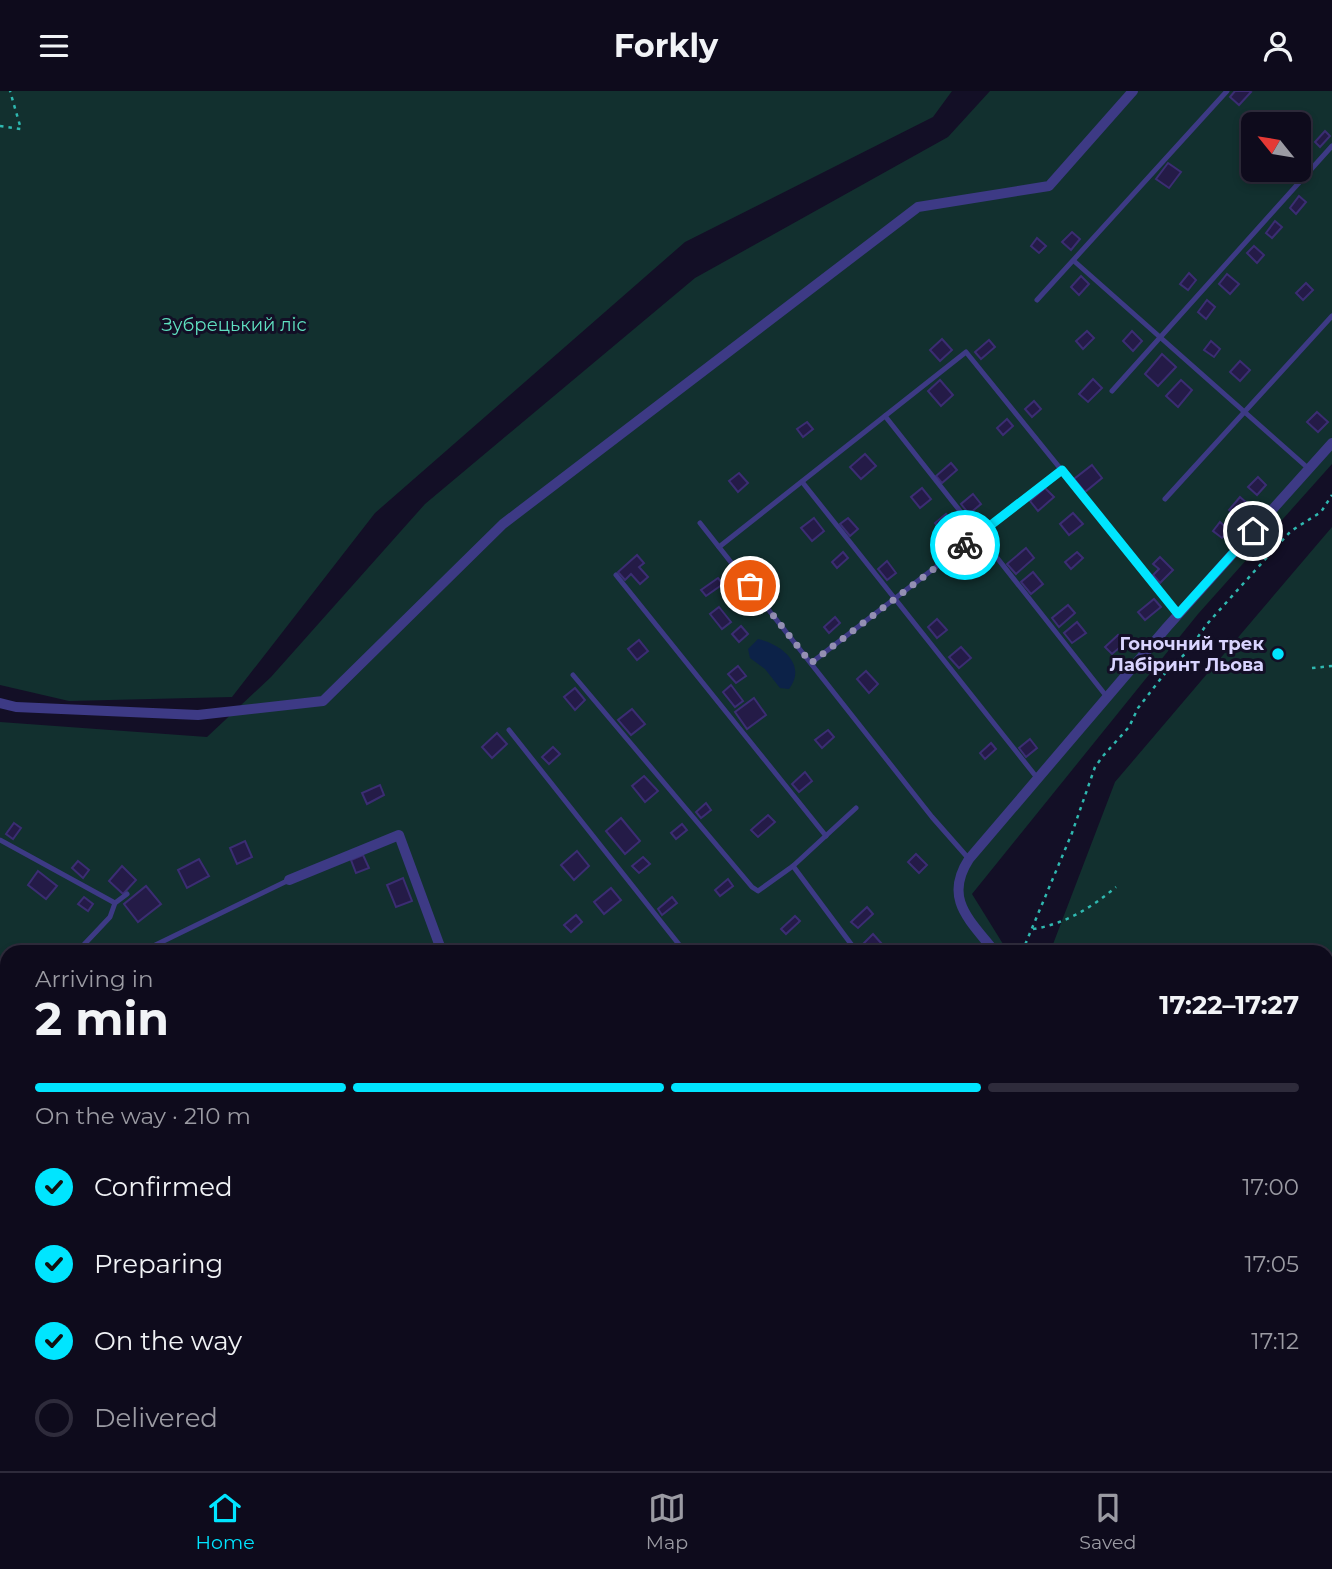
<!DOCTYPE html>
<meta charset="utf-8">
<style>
body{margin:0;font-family:Montserrat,sans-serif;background:#171425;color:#f1f3f6;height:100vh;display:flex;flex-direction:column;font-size:26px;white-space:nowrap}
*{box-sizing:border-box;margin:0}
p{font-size:23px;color:#9b9ba3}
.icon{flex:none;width:38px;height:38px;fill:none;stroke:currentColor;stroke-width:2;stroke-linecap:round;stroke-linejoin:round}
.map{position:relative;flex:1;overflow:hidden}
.sheet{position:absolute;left:0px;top:854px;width:1334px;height:527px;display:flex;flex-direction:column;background:#0e0b1c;border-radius:21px 21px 0 0;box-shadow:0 4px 10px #0003,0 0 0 2px #2e2b3b}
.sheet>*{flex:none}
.needle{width:46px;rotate:300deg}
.tools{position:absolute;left:1241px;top:21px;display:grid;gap:14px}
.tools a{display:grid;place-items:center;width:70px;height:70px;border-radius:10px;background:#0e0b1c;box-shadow:0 4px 10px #0003,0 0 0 2px #2e2b3b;font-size:35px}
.pin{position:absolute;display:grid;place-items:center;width:60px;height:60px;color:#fff;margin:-30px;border:4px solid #fff;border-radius:50%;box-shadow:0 2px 7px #0007}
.courier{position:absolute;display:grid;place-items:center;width:70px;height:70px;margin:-35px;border:5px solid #00e5ff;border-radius:50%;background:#fff;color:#222;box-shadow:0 2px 9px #0007}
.summary em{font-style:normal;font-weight:700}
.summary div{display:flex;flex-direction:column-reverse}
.summary{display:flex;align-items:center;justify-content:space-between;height:119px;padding:0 35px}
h1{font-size:46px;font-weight:700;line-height:52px}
.bar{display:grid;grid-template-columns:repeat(4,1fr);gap:10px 7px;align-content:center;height:84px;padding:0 35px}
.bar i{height:9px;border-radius:5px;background:#2e2b3b}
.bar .current{background:#00e5ff}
.bar p{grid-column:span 4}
ol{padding:0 35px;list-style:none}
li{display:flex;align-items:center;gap:21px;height:77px}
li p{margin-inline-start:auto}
li .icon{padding:7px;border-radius:50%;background:#00e5ff;color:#111;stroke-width:4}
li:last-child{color:#9b9ba3}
li i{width:38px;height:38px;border:4px solid #2e2b3b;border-radius:50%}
header{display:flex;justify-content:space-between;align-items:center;height:91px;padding:0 35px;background:#0e0b1c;font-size:32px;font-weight:700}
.menu{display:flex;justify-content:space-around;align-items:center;height:98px;border-top:2px solid #2e2b3b;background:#0e0b1c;font-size:19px;color:#9b9ba3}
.menu a{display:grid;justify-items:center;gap:4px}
.menu .current{color:#00e5ff}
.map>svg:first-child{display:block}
.green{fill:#12302f;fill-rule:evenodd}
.water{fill:#0c2248}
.building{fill:#241b47;stroke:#3b2d73;stroke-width:2}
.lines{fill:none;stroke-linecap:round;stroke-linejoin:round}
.path{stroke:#2fb8b0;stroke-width:2.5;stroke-dasharray:3.5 5;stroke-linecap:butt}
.service{stroke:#3d3a85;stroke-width:5}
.minor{stroke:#3d3a85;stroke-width:10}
.tertiary{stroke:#3d3a85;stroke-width:12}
.done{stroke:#948fb3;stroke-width:7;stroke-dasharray:0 12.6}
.route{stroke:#00e5ff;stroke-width:9}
.poi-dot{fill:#00e5ff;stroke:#130f26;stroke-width:2.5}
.labels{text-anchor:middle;stroke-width:6;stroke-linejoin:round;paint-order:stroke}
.park-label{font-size:18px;fill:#5fe0c0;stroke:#130f26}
.poi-label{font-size:18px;font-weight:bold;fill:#d9d4ff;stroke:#130f26;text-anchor:end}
</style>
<header><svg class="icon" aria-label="menu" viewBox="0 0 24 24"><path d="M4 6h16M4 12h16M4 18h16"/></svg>Forkly<svg class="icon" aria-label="person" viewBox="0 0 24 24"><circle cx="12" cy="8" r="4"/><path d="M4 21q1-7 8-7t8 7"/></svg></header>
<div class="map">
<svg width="1332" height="1380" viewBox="0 0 1332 1380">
<rect width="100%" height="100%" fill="#130f26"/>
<g class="green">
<polygon points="0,0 952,0 933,26 685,151 375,422 232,606 69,610 0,594"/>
<path d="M990,0h342v373l-134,150 -226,280 36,58h-1001v513h1140l-5,6h-1142v-749l207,15 64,-60 154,-173 270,-226 253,-141zM1253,33h45v46h-45z"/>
<polygon points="1332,436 1332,893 1327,894 1326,861 1050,861 1115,691"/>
<polygon points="1332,928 1332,1147 1327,1153 1326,929"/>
</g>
<path class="water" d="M758,548c22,5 50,25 31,50l-9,-1 -15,-19 -15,-11 -2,-9z"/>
<g class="building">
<polygon points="1235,0 1249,0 1251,1 1239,14 1230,6"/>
<polygon points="1325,40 1330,45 1320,56 1315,51"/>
<polygon points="1168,72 1181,81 1169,97 1156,88"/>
<polygon points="1299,105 1306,111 1296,123 1290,117"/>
<polygon points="1275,130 1282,136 1272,147 1266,142"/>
<polygon points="1072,141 1080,148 1071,159 1062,151"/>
<polygon points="1037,147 1046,155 1039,162 1031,155"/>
<polygon points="1254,155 1264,164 1257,172 1247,162"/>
<polygon points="1189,182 1196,189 1188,199 1180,193"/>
<polygon points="1227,183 1239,193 1230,203 1219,193"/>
<polygon points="1081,185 1089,193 1079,204 1071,196"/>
<polygon points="1306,192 1313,199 1303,209 1296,202"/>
<polygon points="1207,209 1215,216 1206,228 1198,221"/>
<polygon points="1087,240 1094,247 1083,258 1076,250"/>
<polygon points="1132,240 1142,250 1133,260 1123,250"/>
<polygon points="942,248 952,259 940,270 930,259"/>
<polygon points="989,249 995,256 981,268 975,261"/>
<polygon points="1211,250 1220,258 1214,266 1204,259"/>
<polygon points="1162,263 1176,276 1158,295 1145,283"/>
<polygon points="1240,270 1250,279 1240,290 1230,281"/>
<polygon points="1093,288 1102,297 1088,311 1079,303"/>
<polygon points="940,289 953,304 941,315 928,300"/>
<polygon points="1181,289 1192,299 1178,316 1166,305"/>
<polygon points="1034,310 1041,318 1032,326 1025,318"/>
<polygon points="1317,321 1328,331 1318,341 1307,331"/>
<polygon points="1007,328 1013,335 1003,344 997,337"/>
<polygon points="807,331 813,338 803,346 797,338"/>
<polygon points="865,363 876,375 861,388 850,376"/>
<polygon points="951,372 957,379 942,392 936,385"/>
<polygon points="1092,374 1102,387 1085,401 1074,388"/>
<polygon points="739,382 748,392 738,401 729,390"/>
<polygon points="1258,386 1266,394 1257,404 1248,396"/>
<polygon points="922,397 931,408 920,417 911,406"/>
<polygon points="1045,397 1054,406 1038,420 1030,410"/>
<polygon points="973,403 981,413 969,423 961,413"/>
<polygon points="1240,406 1247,412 1236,425 1229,419"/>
<polygon points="1073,422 1083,433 1069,444 1060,433"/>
<polygon points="946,423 955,433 944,442 935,432"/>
<polygon points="814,427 824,440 812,450 801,437"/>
<polygon points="848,427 858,438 850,445 840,433"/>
<polygon points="1220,431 1229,439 1222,447 1213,440"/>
<polygon points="1026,457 1034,467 1016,483 1007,473"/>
<polygon points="843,461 848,467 837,477 832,471"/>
<polygon points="1077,461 1083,467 1071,478 1065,471"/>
<polygon points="637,464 644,472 639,476 648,486 640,493 631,483 625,489 618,481"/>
<polygon points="1160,466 1173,479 1160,492 1153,484 1159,478 1153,473"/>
<polygon points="887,470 896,482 887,489 878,478"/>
<polygon points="1033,481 1043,493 1031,503 1021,491"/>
<polygon points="718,487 723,493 706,505 701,499"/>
<polygon points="1154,508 1161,516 1145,529 1138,521"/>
<polygon points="1068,514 1075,522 1059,536 1052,527"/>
<polygon points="719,516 731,531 722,538 710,523"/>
<polygon points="835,526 840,532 829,542 824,536"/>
<polygon points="937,528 947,539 937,547 928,536"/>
<polygon points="1077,531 1086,542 1072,552 1064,542"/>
<polygon points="741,535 748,543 739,551 732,543"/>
<polygon points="1118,544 1125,552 1112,563 1105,556"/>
<polygon points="639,549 648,560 637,569 628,558"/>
<polygon points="961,556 971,567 959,577 949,566"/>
<polygon points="738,575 746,585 736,592 728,583"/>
<polygon points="866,580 878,593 869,602 857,588"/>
<polygon points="731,594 743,610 735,616 723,601"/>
<polygon points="575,597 585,609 575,619 564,606"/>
<polygon points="754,607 766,624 747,638 735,621"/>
<polygon points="632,618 645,633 631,644 618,629"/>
<polygon points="828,639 834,646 822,657 815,649"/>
<polygon points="497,642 507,653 492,667 482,656"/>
<polygon points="1030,648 1037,657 1026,666 1019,657"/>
<polygon points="991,652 996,658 985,668 980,662"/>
<polygon points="553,656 560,663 549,673 542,666"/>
<polygon points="805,681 812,690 799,701 792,693"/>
<polygon points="644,685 658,700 645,711 632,695"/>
<polygon points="380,694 384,704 367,713 362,702"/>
<polygon points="706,712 711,719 701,727 696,721"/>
<polygon points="768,724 775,731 758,746 751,739"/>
<polygon points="621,727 640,750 625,763 606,740"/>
<polygon points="14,732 21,737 13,748 6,743"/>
<polygon points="682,733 687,739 676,748 671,742"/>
<polygon points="245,750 252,766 237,773 230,757"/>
<polygon points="577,760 589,775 574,789 561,774"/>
<polygon points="916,763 927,774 919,782 908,771"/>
<polygon points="363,764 369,777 356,782 351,769"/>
<polygon points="643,766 650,773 639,782 632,775"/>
<polygon points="199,768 209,785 187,797 178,779"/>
<polygon points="78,770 89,779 83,787 72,777"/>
<polygon points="122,775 136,789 123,803 109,790"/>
<polygon points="38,780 57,795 46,808 28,794"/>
<polygon points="403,787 412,810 396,816 387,794"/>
<polygon points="728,788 733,795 720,805 715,799"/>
<polygon points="146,795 161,813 138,831 124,813"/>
<polygon points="611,797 621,809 604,823 594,811"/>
<polygon points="84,806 93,813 88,820 78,813"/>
<polygon points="672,806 677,812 662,824 658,818"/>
<polygon points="867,816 873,823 858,837 851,831"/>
<polygon points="576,824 582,831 571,841 564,834"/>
<polygon points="795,825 800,830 786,843 781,838"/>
<polygon points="873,843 881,852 870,861 863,853"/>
<polygon points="7,946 7,979 0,985 0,952"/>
<polygon points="1332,953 1332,977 1328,977 1326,954"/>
<polygon points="1329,1012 1332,1015 1332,1032 1326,1039 1326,1015"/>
<polygon points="7,1038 7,1092 0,1083 0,1044"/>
<polygon points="1036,1374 1048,1374 1053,1378 1032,1380"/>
</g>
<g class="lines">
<g class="path">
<polyline points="0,35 21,38 10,0"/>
<polyline points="1312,577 1332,575"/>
<path d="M1033,838c32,-5 58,-21 83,-42"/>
<polyline points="1022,861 1072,742 1095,676 1103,665 1129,636 1138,617 1166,581 1188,560 1207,533 1278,454 1291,440 1321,421 1332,404"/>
</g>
<g class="service">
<polyline points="1074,170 1309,378"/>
<polyline points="1037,209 1227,0"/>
<polyline points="1112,300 1332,55"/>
<polyline points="885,325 1107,606"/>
<polyline points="803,392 1038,688"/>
<polyline points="1165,408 1332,225"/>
<polyline points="700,432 932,726 969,768"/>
<polyline points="719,456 966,261 1178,523"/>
<polyline points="616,484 826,745"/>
<polyline points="811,572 1062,379"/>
<polyline points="573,584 752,796 758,800 793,775 856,717"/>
<polyline points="509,639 685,861"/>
<polyline points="0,749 115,812"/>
<polyline points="793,775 857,861"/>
<polyline points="77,861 110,826 115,812 127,803"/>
<polyline points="141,861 289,789"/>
<polyline points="1326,939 1332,938"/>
<polyline points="1326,1050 1332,1056"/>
<polyline points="878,1374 886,1380"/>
<polyline points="249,1380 257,1374"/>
<polyline points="652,1380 653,1380"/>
<polyline points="1022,1380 1027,1374"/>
</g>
<g class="minor">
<polyline points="0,612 16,616 198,624 323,610 503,433 918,116 1049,95 1133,0"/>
<polyline points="289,789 399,744 442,861"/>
<path d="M995,861c-25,-32 -52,-53 -26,-93l198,-232 165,-184"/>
<polyline points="0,871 7,875"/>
<polyline points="0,936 7,930"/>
<polyline points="180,1374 184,1380"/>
</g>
<g class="tertiary">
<polyline points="1326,910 1332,910"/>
<polyline points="0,1117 7,1112"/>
</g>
</g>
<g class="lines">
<polyline class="done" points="750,495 811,572 965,454"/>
<polyline class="route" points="965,454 1062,379 1178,523 1253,440"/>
</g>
<circle class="poi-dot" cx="1278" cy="563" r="7"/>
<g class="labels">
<g class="park-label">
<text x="234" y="240">Зубрецький ліс</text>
</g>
<g class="poi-label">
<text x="1264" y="559">Гоночний трек<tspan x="1264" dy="21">Лабіринт Льова</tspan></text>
</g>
</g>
</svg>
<div class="tools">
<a><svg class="needle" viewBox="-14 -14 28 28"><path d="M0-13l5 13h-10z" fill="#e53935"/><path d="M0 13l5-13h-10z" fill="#9b9ba3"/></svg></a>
</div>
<div class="pin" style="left:750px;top:495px;background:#ea580c"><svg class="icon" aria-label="bag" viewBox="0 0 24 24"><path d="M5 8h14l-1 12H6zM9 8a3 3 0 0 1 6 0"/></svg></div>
<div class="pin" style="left:1253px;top:440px;background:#1f2937"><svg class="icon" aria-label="home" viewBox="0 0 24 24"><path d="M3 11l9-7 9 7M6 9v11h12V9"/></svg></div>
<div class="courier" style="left:965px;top:454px"><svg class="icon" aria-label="bike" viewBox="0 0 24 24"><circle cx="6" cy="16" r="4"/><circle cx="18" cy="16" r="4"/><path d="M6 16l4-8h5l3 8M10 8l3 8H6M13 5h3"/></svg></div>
<section class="sheet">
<div class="summary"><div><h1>2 min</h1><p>Arriving in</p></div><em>17:22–17:27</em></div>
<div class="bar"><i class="current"></i><i class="current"></i><i class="current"></i><i></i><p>On the way · 210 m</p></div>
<ol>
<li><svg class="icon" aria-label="check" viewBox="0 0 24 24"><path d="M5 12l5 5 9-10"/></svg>Confirmed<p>17:00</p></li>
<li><svg class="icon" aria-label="check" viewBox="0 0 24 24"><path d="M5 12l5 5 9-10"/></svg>Preparing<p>17:05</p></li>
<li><svg class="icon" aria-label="check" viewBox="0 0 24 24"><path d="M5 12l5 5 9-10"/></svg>On the way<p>17:12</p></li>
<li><i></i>Delivered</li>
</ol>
</section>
</div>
<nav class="menu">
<a class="current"><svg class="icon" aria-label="home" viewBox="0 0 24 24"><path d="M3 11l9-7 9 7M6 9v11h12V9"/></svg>Home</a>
<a><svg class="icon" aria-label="map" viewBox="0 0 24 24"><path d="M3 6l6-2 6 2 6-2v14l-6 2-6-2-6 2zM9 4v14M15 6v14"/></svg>Map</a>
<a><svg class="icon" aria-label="saved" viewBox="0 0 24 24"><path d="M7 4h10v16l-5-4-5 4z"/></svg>Saved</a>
</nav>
